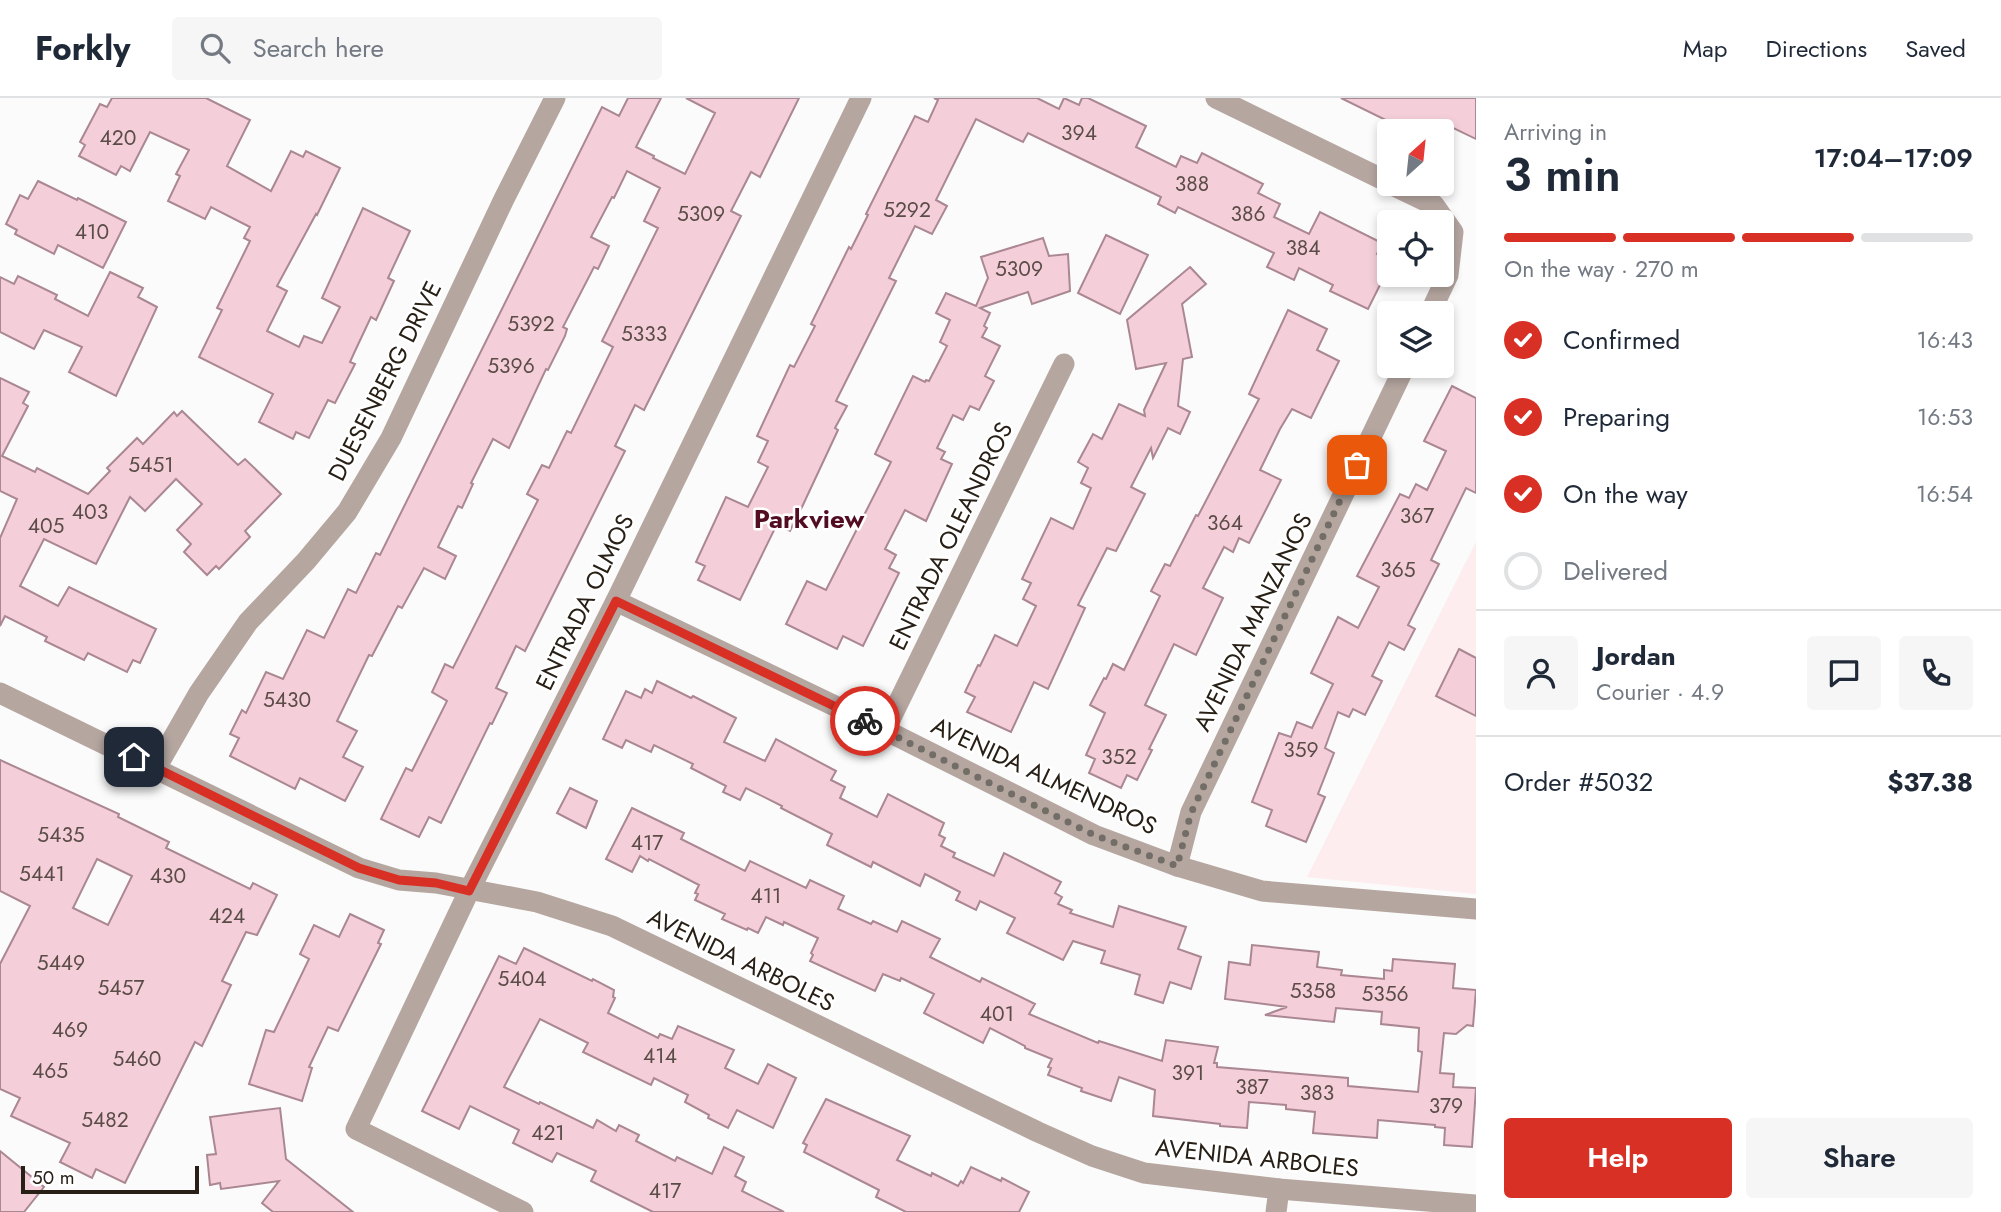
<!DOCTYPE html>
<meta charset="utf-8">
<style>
body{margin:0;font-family:Jost,sans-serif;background:#f6f6f7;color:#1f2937;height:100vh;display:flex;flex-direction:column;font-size:26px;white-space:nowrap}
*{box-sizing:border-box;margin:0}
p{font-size:23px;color:#747a83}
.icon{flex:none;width:38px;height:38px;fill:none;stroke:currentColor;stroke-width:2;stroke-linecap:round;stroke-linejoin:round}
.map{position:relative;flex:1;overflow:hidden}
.side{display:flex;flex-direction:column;background:#fff;width:525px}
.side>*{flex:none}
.needle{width:46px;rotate:27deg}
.controls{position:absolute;left:1377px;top:21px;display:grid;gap:14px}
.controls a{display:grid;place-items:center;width:77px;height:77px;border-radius:7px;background:#fff;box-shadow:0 4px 10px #0003;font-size:35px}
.scale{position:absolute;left:21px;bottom:18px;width:178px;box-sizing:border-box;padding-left:7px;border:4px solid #282016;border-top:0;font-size:19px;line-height:24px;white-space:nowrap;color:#282016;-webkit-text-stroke:5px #fff;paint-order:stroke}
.pin{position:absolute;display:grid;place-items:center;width:60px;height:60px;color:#fff;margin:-30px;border-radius:14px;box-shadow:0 4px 10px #0006}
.courier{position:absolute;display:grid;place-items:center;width:70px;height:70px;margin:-35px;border:5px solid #d93025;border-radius:50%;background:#fff;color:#222;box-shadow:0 2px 9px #0007}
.overview em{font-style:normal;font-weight:600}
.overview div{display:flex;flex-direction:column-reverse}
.overview{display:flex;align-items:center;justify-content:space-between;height:119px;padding:0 28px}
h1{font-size:46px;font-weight:600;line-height:52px}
.bar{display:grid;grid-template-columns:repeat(4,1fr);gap:10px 7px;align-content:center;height:84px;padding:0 28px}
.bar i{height:9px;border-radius:5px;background:#e0e1e3}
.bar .on{background:#d93025}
.bar p{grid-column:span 4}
.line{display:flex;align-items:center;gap:18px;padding:0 28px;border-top:2px solid #e0e1e3}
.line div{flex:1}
.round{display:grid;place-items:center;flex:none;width:74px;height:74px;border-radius:7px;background:#f6f6f7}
ol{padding:0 28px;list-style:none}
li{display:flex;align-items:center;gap:21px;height:77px}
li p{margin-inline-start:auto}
li .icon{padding:7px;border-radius:50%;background:#d93025;color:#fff;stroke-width:4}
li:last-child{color:#747a83}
li i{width:38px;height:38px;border:4px solid #e0e1e3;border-radius:50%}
.action{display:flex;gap:14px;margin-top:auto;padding:14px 28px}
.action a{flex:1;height:80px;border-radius:7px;background:#d93025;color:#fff;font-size:28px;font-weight:600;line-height:80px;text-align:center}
.action a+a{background:#f6f6f7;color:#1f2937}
header{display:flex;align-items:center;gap:42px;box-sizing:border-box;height:98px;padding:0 35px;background:#fff;border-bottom:2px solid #e0e1e3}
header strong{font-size:33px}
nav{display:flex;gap:38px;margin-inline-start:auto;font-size:24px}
.search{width:490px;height:63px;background:#f6f6f7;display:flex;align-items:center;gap:18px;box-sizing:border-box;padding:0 24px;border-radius:7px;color:#747a83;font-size:26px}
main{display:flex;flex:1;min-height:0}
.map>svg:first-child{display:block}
.education{fill:#fdedee}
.building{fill:#f4cfda;stroke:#aa8792;stroke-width:2;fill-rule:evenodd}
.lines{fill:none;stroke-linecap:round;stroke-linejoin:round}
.street{stroke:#b5a6a0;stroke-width:21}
.done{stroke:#726d66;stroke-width:7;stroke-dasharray:0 12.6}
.route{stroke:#d93025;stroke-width:9}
.labels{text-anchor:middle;stroke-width:5;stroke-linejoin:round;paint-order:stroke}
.number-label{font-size:21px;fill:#5b4c47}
.street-label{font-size:24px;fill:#282016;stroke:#fff}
.neighbourhood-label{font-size:26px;font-weight:bold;fill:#520d23;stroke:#fff}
</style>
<header>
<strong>Forkly</strong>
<div class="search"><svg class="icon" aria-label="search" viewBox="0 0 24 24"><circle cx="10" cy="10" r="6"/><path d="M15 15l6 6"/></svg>Search here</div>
<nav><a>Map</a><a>Directions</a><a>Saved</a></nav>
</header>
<main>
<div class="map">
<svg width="1476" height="1114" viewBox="0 0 1476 1114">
<rect width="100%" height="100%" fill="#fbfbfb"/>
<polygon class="education" points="1476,444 1476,796 1307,779"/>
<g class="building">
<polygon points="112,0 206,0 250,22 227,68 271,93 291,53 303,59 306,53 340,70 317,117 316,116 277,188 287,193 267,233 299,249 304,238 322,245 340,209 322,200 363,110 410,133 388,180 394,183 376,222 371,219 355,253 350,264 355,266 335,305 328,302 309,340 296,334 293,341 259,324 273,296 199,259 222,212 217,210 250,143 244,140 250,129 211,109 205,121 168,103 180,78 176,76 189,52 150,34 130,73 121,68 116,77 79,58 85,47 80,44 100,6 107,9"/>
<polygon points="628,0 661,0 636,49 654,58 653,60 685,76 715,15 686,0 799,0 760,79 751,74 731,113 741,118 644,312 635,307 615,348 625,353 525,553 516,548 496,590 507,595 492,626 490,625 441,725 429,719 419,739 381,721 406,670 412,673 447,603 432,594 445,566 453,570 538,402 527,396 542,367 549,370 567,333 571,335 613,249 602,243 658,130 644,123 660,90 627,73 614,100 612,99 591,139 609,148 598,171 594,169 563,229 567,231 565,238 548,272 546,271 509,350 493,341 471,385 473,386 462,410 458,408 438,449 456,458 445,481 424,470 402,510 398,508 372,558 369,557 337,623 357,633 343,659 363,669 345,703 300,680 295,691 230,658 239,640 230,636 242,612 246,615 266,574 283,581 307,532 324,540 348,491 356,495 376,455 380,457 602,9 619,18"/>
<polygon points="934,0 1037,0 1059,11 1064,0 1079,7 1082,0 1088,0 1146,28 1136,49 1176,69 1181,58 1197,65 1202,55 1263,86 1258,95 1280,106 1274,119 1309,136 1320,114 1382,145 1377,156 1390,161 1390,167 1368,211 1330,193 1333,187 1299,170 1294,182 1267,169 1274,155 1178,109 1175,115 1158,106 1161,99 1088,64 1028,35 1023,44 976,21 936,102 947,108 932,136 915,128 889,180 896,183 836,303 847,308 835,330 838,332 802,409 790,433 777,426 740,502 698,482 705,468 696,464 726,399 748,409 768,369 758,364 768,343 757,338 790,267 794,269 815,228 811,226 849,149 851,151 868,117 866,116 915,18 928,24 938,2"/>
<polygon points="1341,0 1476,0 1476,41 1443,25 1438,33 1408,33"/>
<polygon points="38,83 77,102 78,100 126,124 103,170 58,147 54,156 15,136 17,132 6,126 20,97 28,101"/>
<polygon points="1106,137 1148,157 1120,216 1078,195"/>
<polygon points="1043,140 1049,158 1068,156 1070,193 1032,206 1028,194 980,210 990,215 984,228 987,230 982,239 1000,248 985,278 994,283 979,312 970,308 963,322 953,317 937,350 945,354 941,361 952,366 926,423 905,412 885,451 896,457 889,470 899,475 863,548 843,538 837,551 786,526 807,483 826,492 891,364 875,356 913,278 925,284 926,282 929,283 947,248 940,244 950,222 936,215 946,195 976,208 988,180 981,159"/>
<polygon points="1190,169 1206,186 1182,206 1192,259 1183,261 1178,308 1190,314 1180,336 1168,330 1153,360 1151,350 1131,389 1145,396 1116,453 1107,450 1078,507 1085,510 1048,591 1034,584 1011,634 967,614 975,599 965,594 978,567 980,568 995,537 1017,548 1036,508 1023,501 1031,485 1022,481 1051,420 1073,431 1091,390 1081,385 1088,370 1078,364 1093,336 1102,341 1119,306 1145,318 1144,312 1166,265 1136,271 1127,222"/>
<polygon points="110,174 143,190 138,199 157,209 116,298 69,274 82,249 44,232 34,251 0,234 0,179 14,186 18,178 57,197 55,201 88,218"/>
<polygon points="1288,212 1327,231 1317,252 1339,263 1311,320 1292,311 1280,331 1260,372 1281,382 1249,445 1239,440 1233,454 1224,449 1203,490 1223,500 1196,557 1174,546 1145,607 1166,617 1149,651 1152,652 1137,682 1127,677 1121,690 1089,675 1095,661 1086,657 1105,615 1090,607 1104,580 1106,581 1113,566 1124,572 1160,498 1151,493 1165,466 1170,468 1196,417 1198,418 1259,301 1249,296"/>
<polygon points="0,280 29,294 23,305 28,308 2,358 35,374 37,370 88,396 110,373 107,370 137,340 143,346 174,314 177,318 182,313 238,367 245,361 281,396 245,433 250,439 219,471 216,468 207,477 184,454 191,446 177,432 202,406 176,381 145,413 130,399 96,466 44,441 20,488 58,508 69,489 156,531 140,565 133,562 127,574 88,555 84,562 45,543 47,539 5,518 0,528 0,440 17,401 0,393"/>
<polygon points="1452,288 1476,300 1476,395 1466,390 1431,462 1439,466 1408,527 1415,531 1404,552 1389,544 1372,578 1382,583 1365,617 1353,611 1349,619 1338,614 1325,650 1334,655 1318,696 1325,699 1306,744 1266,728 1272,712 1252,704 1279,635 1291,639 1297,624 1312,630 1333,586 1311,575 1338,519 1358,530 1379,489 1357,478 1400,396 1409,400 1416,386 1427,392 1446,353 1424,343"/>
<polygon points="1459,551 1476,560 1476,618 1436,598"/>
<polygon points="657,583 691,600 693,598 736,620 724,644 765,663 776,641 836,673 831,682 845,689 840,700 877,719 888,696 944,725 939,737 945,740 941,748 955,755 953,759 994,778 1004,755 1061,784 1055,795 1062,799 1058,806 1072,812 1070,815 1113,829 1119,808 1186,829 1178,851 1201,859 1191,891 1170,884 1163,905 1135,896 1140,877 1101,865 1105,853 1073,843 1063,862 1007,835 1015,820 980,803 976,812 956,802 960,794 925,776 920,788 873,764 871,769 827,747 832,736 781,710 782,708 746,690 740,702 723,694 726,688 691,670 693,666 654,647 651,654 626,642 622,650 603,641 626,593 641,600 645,591 652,595"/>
<path d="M0,662l119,54 -1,3 51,25 -3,6 84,41 3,-6 24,12 -20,40 -11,-3 -24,49 9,4 -29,61 -7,-4 -70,141 -29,-14 -4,9 -32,-16 10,-19 -59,-27 9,-18 -20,-9v-125l30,-58 -30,-15zM97,761l35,17 -24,49 -35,-17z"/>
<polygon points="570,690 597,703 586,730 557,715"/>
<polygon points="632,710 684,735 681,741 745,773 750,763 806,790 810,782 844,798 838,811 871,826 873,823 897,834 902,823 940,841 930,859 980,884 982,880 1035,906 1029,916 1098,945 1099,943 1162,963 1166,942 1218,949 1214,965 1217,965 1217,969 1348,980 1348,988 1418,994 1422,954 1418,953 1419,930 1381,926 1382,914 1336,910 1334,924 1265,917 1287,909 1225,901 1229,864 1250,867 1252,847 1319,854 1317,869 1342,872 1341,877 1384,881 1384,872 1392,873 1393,861 1455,866 1453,890 1476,892 1473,928 1467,927 1456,936 1444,935 1440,975 1454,976 1453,989 1476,990 1472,1049 1444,1047 1445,1030 1435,1029 1435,1027 1378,1022 1377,1040 1313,1035 1315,1014 1286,1011 1286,1007 1249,1004 1247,1030 1220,1028 1220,1026 1153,1018 1155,992 1119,979 1111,1003 1081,993 1082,990 1048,977 1051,970 1048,969 1052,961 1025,950 1025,948 990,930 983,945 924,915 934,896 901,880 900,883 883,876 875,893 810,863 813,857 811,855 818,840 784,824 783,827 766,819 758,835 748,830 747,832 722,821 725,816 695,802 698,796 695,795 699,787 649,761 648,763 640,758 632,774 606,761"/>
<polygon points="350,816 384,832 378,845 381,846 338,933 328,929 309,969 312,970 302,1003 249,986 266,932 274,934 309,861 300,856 314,827 339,839"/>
<polygon points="524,850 592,883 593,881 614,892 613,899 615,900 608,915 658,940 660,936 672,941 678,928 734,952 725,970 758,986 768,966 796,980 773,1030 737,1012 728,1030 708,1020 709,1017 685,1004 688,997 654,980 651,987 583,954 588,945 540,921 504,989 539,1006 540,1004 593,1030 597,1022 616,1033 619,1027 639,1037 636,1043 675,1063 677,1059 712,1076 724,1049 744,1059 735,1078 746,1084 742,1093 784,1114 653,1114 591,1083 596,1073 557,1055 552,1064 513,1045 519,1032 470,1008 459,1031 422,1013 499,858 516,866"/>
<polygon points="826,1001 910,1038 897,1062 931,1078 932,1075 958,1088 961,1083 963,1085 971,1069 1001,1083 1002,1080 1029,1094 1019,1114 906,1114 876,1099 879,1092 804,1054 807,1047 803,1045"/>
<polygon points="280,1010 286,1061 353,1114 273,1114 262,1105 279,1083 221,1091 220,1085 210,1087 207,1057 216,1056 210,1019"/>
<polygon points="0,1053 44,1089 24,1114 0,1114"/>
</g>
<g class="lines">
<g class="street">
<polyline points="1216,0 1390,85"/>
<polyline points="1390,86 1434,107 1453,134 1448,177 1430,215"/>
<polyline points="616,503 885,632 1094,737 1177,768 1262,793 1476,811"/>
<polyline points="0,595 359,770 399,782 436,785 537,804 612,828 1038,1034 1092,1058 1144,1075 1279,1091 1476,1107"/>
<polyline points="885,632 1064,266"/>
<polyline points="156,670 199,595 248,524 306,463 347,414 391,340 504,101 555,0"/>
<polyline points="1177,768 1191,714 1405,268"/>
<polyline points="523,1114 356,1031 469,793 616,503 861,0"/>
<polyline points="1276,1114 1279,1091"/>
</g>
</g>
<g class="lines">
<polyline class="done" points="865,623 1094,737 1177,768 1191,715 1357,367"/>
<polyline class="route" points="134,659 359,770 399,782 436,785 469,793 616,503 865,623"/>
</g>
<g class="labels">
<g class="number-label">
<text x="1079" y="42">394</text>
<text x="118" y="47">420</text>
<text x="1192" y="93">388</text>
<text x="907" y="119">5292</text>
<text x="701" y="123">5309</text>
<text x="1248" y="123">386</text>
<text x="92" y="141">410</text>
<text x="1303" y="157">384</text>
<text x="1019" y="178">5309</text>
<text x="531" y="233">5392</text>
<text x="644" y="243">5333</text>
<text x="511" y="275">5396</text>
<text x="151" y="374">5451</text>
<text x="90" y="421">403</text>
<text x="1417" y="425">367</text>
<text x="1225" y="432">364</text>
<text x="46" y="435">405</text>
<text x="1398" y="479">365</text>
<text x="287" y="609">5430</text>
<text x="1301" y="659">359</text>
<text x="1119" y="666">352</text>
<text x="61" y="744">5435</text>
<text x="647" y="752">417</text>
<text x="42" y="783">5441</text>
<text x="168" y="785">430</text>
<text x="766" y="805">411</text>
<text x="227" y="825">424</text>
<text x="61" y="872">5449</text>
<text x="522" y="888">5404</text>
<text x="121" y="897">5457</text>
<text x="1313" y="900">5358</text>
<text x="1385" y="903">5356</text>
<text x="997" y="923">401</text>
<text x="70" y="939">469</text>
<text x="660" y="965">414</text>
<text x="137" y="968">5460</text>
<text x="50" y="980">465</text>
<text x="1188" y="982">391</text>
<text x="1252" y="996">387</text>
<text x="1317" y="1002">383</text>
<text x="1446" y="1015">379</text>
<text x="105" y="1029">5482</text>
<text x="548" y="1042">421</text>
<text x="665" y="1100">417</text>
</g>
<g class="street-label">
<text transform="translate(385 283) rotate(-63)" y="8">DUESENBERG DRIVE</text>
<text transform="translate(951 438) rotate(-64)" y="8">ENTRADA OLEANDROS</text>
<text transform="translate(585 504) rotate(-64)" y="8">ENTRADA OLMOS</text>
<text transform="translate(1253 524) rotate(-64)" y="8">AVENIDA MANZANOS</text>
<text transform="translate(1044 678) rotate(25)" y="8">AVENIDA ALMENDROS</text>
<text transform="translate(741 862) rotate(26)" y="8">AVENIDA ARBOLES</text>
<text transform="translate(1257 1060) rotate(6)" y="8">AVENIDA ARBOLES</text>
</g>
<g class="neighbourhood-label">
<text x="809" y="430">Parkview</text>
</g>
</g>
</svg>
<div class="controls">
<a><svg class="needle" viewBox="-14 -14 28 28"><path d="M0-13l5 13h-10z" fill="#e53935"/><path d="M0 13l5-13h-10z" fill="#747a83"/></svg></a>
<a><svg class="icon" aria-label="locate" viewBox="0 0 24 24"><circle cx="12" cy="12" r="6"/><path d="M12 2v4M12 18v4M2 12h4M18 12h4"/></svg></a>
<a><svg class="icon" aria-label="layers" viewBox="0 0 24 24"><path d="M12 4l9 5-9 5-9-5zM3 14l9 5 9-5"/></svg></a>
</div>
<div class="scale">50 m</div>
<div class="pin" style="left:1357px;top:367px;background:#ea580c"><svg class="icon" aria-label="bag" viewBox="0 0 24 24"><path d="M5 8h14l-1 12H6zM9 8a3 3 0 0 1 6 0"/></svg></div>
<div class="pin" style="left:134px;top:659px;background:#1f2937"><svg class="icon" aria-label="home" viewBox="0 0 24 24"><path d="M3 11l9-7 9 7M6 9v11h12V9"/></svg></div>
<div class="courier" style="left:865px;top:623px"><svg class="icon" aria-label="bike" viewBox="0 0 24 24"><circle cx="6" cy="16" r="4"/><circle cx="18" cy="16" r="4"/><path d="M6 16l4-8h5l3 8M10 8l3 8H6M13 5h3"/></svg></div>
</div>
<section class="side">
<div class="overview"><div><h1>3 min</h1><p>Arriving in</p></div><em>17:04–17:09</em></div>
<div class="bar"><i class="on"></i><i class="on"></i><i class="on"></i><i></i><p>On the way · 270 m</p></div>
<ol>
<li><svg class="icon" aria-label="check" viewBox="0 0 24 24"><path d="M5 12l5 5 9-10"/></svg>Confirmed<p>16:43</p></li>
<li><svg class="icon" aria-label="check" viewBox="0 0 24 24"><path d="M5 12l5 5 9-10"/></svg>Preparing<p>16:53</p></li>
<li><svg class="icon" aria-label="check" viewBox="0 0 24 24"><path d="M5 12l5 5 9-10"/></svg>On the way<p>16:54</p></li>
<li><i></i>Delivered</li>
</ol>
<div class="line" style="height:126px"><a class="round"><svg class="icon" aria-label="person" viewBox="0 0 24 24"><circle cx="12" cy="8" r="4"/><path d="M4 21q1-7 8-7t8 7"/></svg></a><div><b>Jordan</b><p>Courier · 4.9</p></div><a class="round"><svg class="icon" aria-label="chat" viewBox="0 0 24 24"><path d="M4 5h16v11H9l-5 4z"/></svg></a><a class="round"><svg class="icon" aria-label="phone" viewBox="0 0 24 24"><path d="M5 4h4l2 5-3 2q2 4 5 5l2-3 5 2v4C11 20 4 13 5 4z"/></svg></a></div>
<div class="line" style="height:91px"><div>Order #5032</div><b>$37.38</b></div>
<div class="action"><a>Help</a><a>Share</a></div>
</section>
</main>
